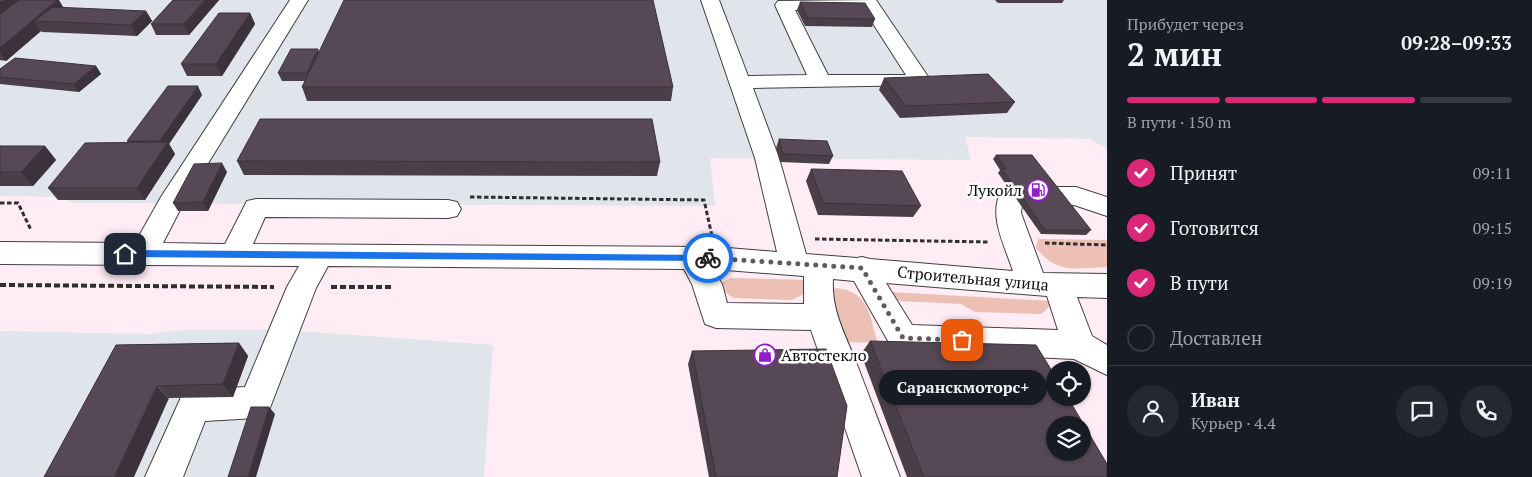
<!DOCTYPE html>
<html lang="ru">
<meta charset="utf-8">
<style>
body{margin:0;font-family:"PT Serif",serif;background:#242831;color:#f1f3f6;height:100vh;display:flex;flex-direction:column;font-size:19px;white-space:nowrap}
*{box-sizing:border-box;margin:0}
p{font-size:16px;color:#9ea1a6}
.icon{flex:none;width:28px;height:28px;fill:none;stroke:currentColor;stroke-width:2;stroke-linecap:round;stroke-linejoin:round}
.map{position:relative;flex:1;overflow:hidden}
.panel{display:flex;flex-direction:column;background:#171b24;width:425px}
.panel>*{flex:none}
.fabs{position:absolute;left:1046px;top:361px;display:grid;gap:10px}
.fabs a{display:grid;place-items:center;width:45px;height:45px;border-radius:50%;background:#171b24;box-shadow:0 1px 4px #0004;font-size:25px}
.pin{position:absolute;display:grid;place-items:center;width:42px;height:42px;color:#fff;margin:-21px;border-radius:10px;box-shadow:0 2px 8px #0006}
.courier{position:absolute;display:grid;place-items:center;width:50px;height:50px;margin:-25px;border:4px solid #1a73e8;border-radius:50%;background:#fff;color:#222;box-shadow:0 1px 6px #0007}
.bubble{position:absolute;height:35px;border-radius:18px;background:#171b24;box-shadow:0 1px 4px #0004;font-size:16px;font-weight:600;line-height:35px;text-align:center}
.headline em{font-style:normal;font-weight:600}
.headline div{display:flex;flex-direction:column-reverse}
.headline{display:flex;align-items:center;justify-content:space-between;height:85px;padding:0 20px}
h1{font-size:32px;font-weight:600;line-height:38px}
.bar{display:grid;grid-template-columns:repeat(4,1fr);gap:8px 5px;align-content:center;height:60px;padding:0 20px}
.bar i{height:6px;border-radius:4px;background:#363941}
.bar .active{background:#db2777}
.bar p{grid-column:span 4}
.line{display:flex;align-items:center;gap:12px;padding:0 20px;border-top:1px solid #363941}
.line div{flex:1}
.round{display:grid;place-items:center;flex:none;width:52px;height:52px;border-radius:26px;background:#242831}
ol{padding:0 20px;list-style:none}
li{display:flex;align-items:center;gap:15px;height:55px}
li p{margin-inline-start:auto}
li .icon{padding:5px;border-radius:50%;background:#db2777;color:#fff;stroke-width:4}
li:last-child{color:#9ea1a6}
li i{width:28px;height:28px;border:2px solid #363941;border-radius:50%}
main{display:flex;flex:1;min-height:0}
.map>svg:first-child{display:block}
.industrial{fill:#e0e5ec}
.green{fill:#ecc0b4}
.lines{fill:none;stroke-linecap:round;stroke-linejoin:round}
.minor-casing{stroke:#404040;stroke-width:2}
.path-far1{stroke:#2f2f2f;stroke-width:3;stroke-dasharray:4.5 2.5;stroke-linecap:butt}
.path{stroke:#2f2f2f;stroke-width:4;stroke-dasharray:6 3;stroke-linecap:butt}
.minor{fill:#fff;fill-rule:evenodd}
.wall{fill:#4a3e48}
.shaded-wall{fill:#3c323b}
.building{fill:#564854;stroke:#3c323b;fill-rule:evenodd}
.route{fill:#1a73e8}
.done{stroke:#625b5e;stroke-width:5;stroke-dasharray:0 9}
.labels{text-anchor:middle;stroke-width:5;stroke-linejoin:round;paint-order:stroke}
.poi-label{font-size:16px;fill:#0d0d0d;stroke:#fff;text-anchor:end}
.street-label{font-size:16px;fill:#0d0d0d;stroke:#fff}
</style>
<main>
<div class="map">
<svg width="1107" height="477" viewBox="0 0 1107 477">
<rect width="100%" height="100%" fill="#ffecf5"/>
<g class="industrial">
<polygon points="0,0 1107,0 1107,148 1089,139 965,137 971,160 710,158 715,206 75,203 58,197 0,196"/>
<polygon points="182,330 286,330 493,345 484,477 0,477 0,331 149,334"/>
</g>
<g class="green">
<path d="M1038,239l69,1v27c-32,1 -49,8 -71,-19z"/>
<polygon points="731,278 809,280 809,286 802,295 792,300 733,298 724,291 723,282"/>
<path d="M828,288c40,-1 40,23 50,55l-37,-1z"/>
<polygon points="891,292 1051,301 1048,308 1041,314 975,312 961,304 899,301 893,297"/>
</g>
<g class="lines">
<g class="minor-casing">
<path id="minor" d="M290,0h18l-126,206 -19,37 62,1 22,-43 9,-2 192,1 9,2 4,7 -4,7 -9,2 -183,-1 -12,27 463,3 61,5 -22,-94 -54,-158h18l29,76 59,-1 -32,-70 3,-4 98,-1 55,81 -4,4 -174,3 26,70 27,96 51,4 5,-1 8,2 143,12c-8,-25 -26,-57 -11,-81l9,-3h65l31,10v19l-33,-11h-52l-1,8 22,60 64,1v24l-30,-1 15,39 15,9v30l-33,-16 -171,-8 -11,-3 -38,-67 -21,-2c-2,31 12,55 23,83 15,39 29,77 44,115h-38l-51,-147 -95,-2 -11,-4 -13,-40 -8,-15 -356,-3 -12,22 -48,125 -12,5 -51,3 -22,56h-38l37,-82 12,-5 51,-3 42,-100 12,-21 -299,-2v-22l135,1 26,-46zM863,8l43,67h-78l-33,-65zM713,269l91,7v28l-77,-1 -5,-19zM886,283l161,13 11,34 -146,-5z"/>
</g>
<g class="path-far1">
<polyline points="470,197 704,200 712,236"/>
<polyline points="0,203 18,203 31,230"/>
<polyline points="815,239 989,242"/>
<polyline points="1045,243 1107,245"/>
</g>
<g class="path">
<polyline points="0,285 274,287"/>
<polyline points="331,287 391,287"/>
</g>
<use href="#minor" class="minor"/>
</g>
<g class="wall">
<polygon points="0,0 64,8 146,11 152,21 137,36 42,32 41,31 6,61 0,60"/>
<polygon points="173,0 219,0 189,35 156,35 151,24"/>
<polygon points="995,0 1064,0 1062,3 998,3"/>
<polygon points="800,2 875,19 872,27 805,26 797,10"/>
<polygon points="250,13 255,24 222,76 187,76 181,64"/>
<polygon points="319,52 673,87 671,101 307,101 302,87 306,81 282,81 278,73"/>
<polygon points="96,66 101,74 79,92 0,84 0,69"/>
<polygon points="884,78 1015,102 1007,113 900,118 879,90"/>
<polygon points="202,95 169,144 175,154 145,200 58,200 48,188 128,142 127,141"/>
<polygon points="779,139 833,156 829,164 780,162 776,148"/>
<polygon points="0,146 45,146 56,160 33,186 0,186"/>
<polygon points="996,155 1091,230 1086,235 1041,234 998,173 1000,170 993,159"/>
<polygon points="237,161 660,162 657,176 244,175"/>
<polygon points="811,169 921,206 913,217 818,215 806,181"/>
<polygon points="227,172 208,211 178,211 173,203"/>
<polygon points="870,341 1107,477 907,477 861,354"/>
<polygon points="239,343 248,356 233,397 169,398 116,345"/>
<polygon points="692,351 837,477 709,477 688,364"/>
</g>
<g class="shaded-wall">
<polygon points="3,0 23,0 0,19 0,2"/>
<polygon points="57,0 59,0 65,10 34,21 41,31 6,61 0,52 0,48"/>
<polygon points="205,0 219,0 189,35 184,24"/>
<polygon points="146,11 152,21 137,36 131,25"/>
<polygon points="250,13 255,24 222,76 216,64"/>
<polygon points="318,49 321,57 310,81 307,73"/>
<polygon points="96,66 101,74 79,92 74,84"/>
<polygon points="198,86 202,95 169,144 175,154 145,200 137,188 164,148 160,141"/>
<polygon points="45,146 56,160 33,186 21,172"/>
<polygon points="222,163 227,172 208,211 203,202"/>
<polygon points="239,343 248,356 233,397 223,384"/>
<polygon points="157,386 169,398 134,477 114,477"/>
<polygon points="269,407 275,414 256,477 248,477"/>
</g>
<g class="building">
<polygon points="19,0 57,0 0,48 0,14"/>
<polygon points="173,0 205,0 184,24 151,24"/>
<polygon points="344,0 653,0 673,87 302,87"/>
<polygon points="800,2 865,3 875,19 808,18"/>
<polygon points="53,7 146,11 131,25 34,21"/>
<polygon points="219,13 250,13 216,64 181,64"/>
<polygon points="291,49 318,49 307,73 278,73"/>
<polygon points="15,58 96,66 74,84 0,77 0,69"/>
<polygon points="988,74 1015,102 906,106 884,78"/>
<polygon points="168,86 198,86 160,141 127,141"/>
<polygon points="260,119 652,119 660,162 237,161"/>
<polygon points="779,139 827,141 833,156 783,154"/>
<polygon points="168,142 137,188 48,188 85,143"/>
<polygon points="0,146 45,146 21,172 0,172"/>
<polygon points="996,155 1032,155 1091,230 1045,230 1001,168 1006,169"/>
<polygon points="222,163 203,202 173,203 194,164"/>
<polygon points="811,169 902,171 921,206 823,203"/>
<path d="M870,341l166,4 19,31v22h13l39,66v13h-183zM1055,425h27v27h-27z"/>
<polygon points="239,343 223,384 157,386 114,477 44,477 116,345"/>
<polygon points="826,349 847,406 837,477 716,477 692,351"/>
<polygon points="251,407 269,407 248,477 228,477"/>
</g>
<polygon class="route" points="125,250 708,255 713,258 708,261 125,257 121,254"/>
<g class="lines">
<polyline class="done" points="708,258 862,268 903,338 962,340"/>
</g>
<defs>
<g id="fuel-ring" transform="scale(1.125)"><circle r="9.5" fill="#fff" stroke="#901dc5" stroke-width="1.5"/><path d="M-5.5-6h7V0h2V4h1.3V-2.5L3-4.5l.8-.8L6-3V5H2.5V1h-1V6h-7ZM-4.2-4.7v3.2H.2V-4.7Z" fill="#901dc5"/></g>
<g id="shop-ring" transform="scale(1.125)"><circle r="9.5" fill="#fff" stroke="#901dc5" stroke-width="1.5"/><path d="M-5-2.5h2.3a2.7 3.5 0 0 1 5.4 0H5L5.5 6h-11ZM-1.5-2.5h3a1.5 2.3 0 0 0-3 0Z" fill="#901dc5"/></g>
</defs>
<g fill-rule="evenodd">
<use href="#fuel-ring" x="1038" y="190"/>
<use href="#shop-ring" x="765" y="355"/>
</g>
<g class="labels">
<g class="poi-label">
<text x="1022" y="196">Лукойл</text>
<text x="781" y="361" text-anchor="start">Автостекло</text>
</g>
<g class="street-label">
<text transform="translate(973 278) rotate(5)" y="6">Строительная улица</text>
</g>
</g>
</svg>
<div class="fabs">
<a><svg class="icon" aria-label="locate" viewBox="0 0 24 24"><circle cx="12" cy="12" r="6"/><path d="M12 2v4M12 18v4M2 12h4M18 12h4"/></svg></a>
<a><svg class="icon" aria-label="layers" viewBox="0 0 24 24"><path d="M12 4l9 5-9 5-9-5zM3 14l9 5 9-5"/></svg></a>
</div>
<div class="pin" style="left:962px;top:340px;background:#ea580c"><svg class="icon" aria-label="bag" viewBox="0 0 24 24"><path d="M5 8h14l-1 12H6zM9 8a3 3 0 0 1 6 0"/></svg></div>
<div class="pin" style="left:125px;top:254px;background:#1f2937"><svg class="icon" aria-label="home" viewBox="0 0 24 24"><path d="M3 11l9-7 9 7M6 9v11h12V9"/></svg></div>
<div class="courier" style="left:708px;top:258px"><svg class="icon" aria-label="bike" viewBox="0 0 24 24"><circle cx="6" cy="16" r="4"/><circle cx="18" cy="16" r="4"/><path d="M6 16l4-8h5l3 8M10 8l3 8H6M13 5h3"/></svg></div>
<div class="bubble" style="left:879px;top:370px;width:168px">Саранскмоторс+</div>
</div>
<section class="panel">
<div class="headline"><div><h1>2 мин</h1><p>Прибудет через</p></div><em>09:28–09:33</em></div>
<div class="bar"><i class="active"></i><i class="active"></i><i class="active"></i><i></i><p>В пути · 150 m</p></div>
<ol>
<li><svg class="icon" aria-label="check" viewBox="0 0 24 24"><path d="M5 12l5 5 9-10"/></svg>Принят<p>09:11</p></li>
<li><svg class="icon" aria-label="check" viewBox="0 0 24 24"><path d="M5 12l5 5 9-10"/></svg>Готовится<p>09:15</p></li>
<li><svg class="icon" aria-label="check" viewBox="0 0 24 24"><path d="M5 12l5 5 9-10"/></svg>В пути<p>09:19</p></li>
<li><i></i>Доставлен</li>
</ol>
<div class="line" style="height:90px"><a class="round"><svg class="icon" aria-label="person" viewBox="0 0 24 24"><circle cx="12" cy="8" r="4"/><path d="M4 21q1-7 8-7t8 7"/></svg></a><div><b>Иван</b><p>Курьер · 4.4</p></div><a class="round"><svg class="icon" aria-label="chat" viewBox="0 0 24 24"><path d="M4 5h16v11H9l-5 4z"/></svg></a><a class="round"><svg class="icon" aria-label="phone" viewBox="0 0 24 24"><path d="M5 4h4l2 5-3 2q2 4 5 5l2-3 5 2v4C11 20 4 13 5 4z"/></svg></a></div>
</section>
</main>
